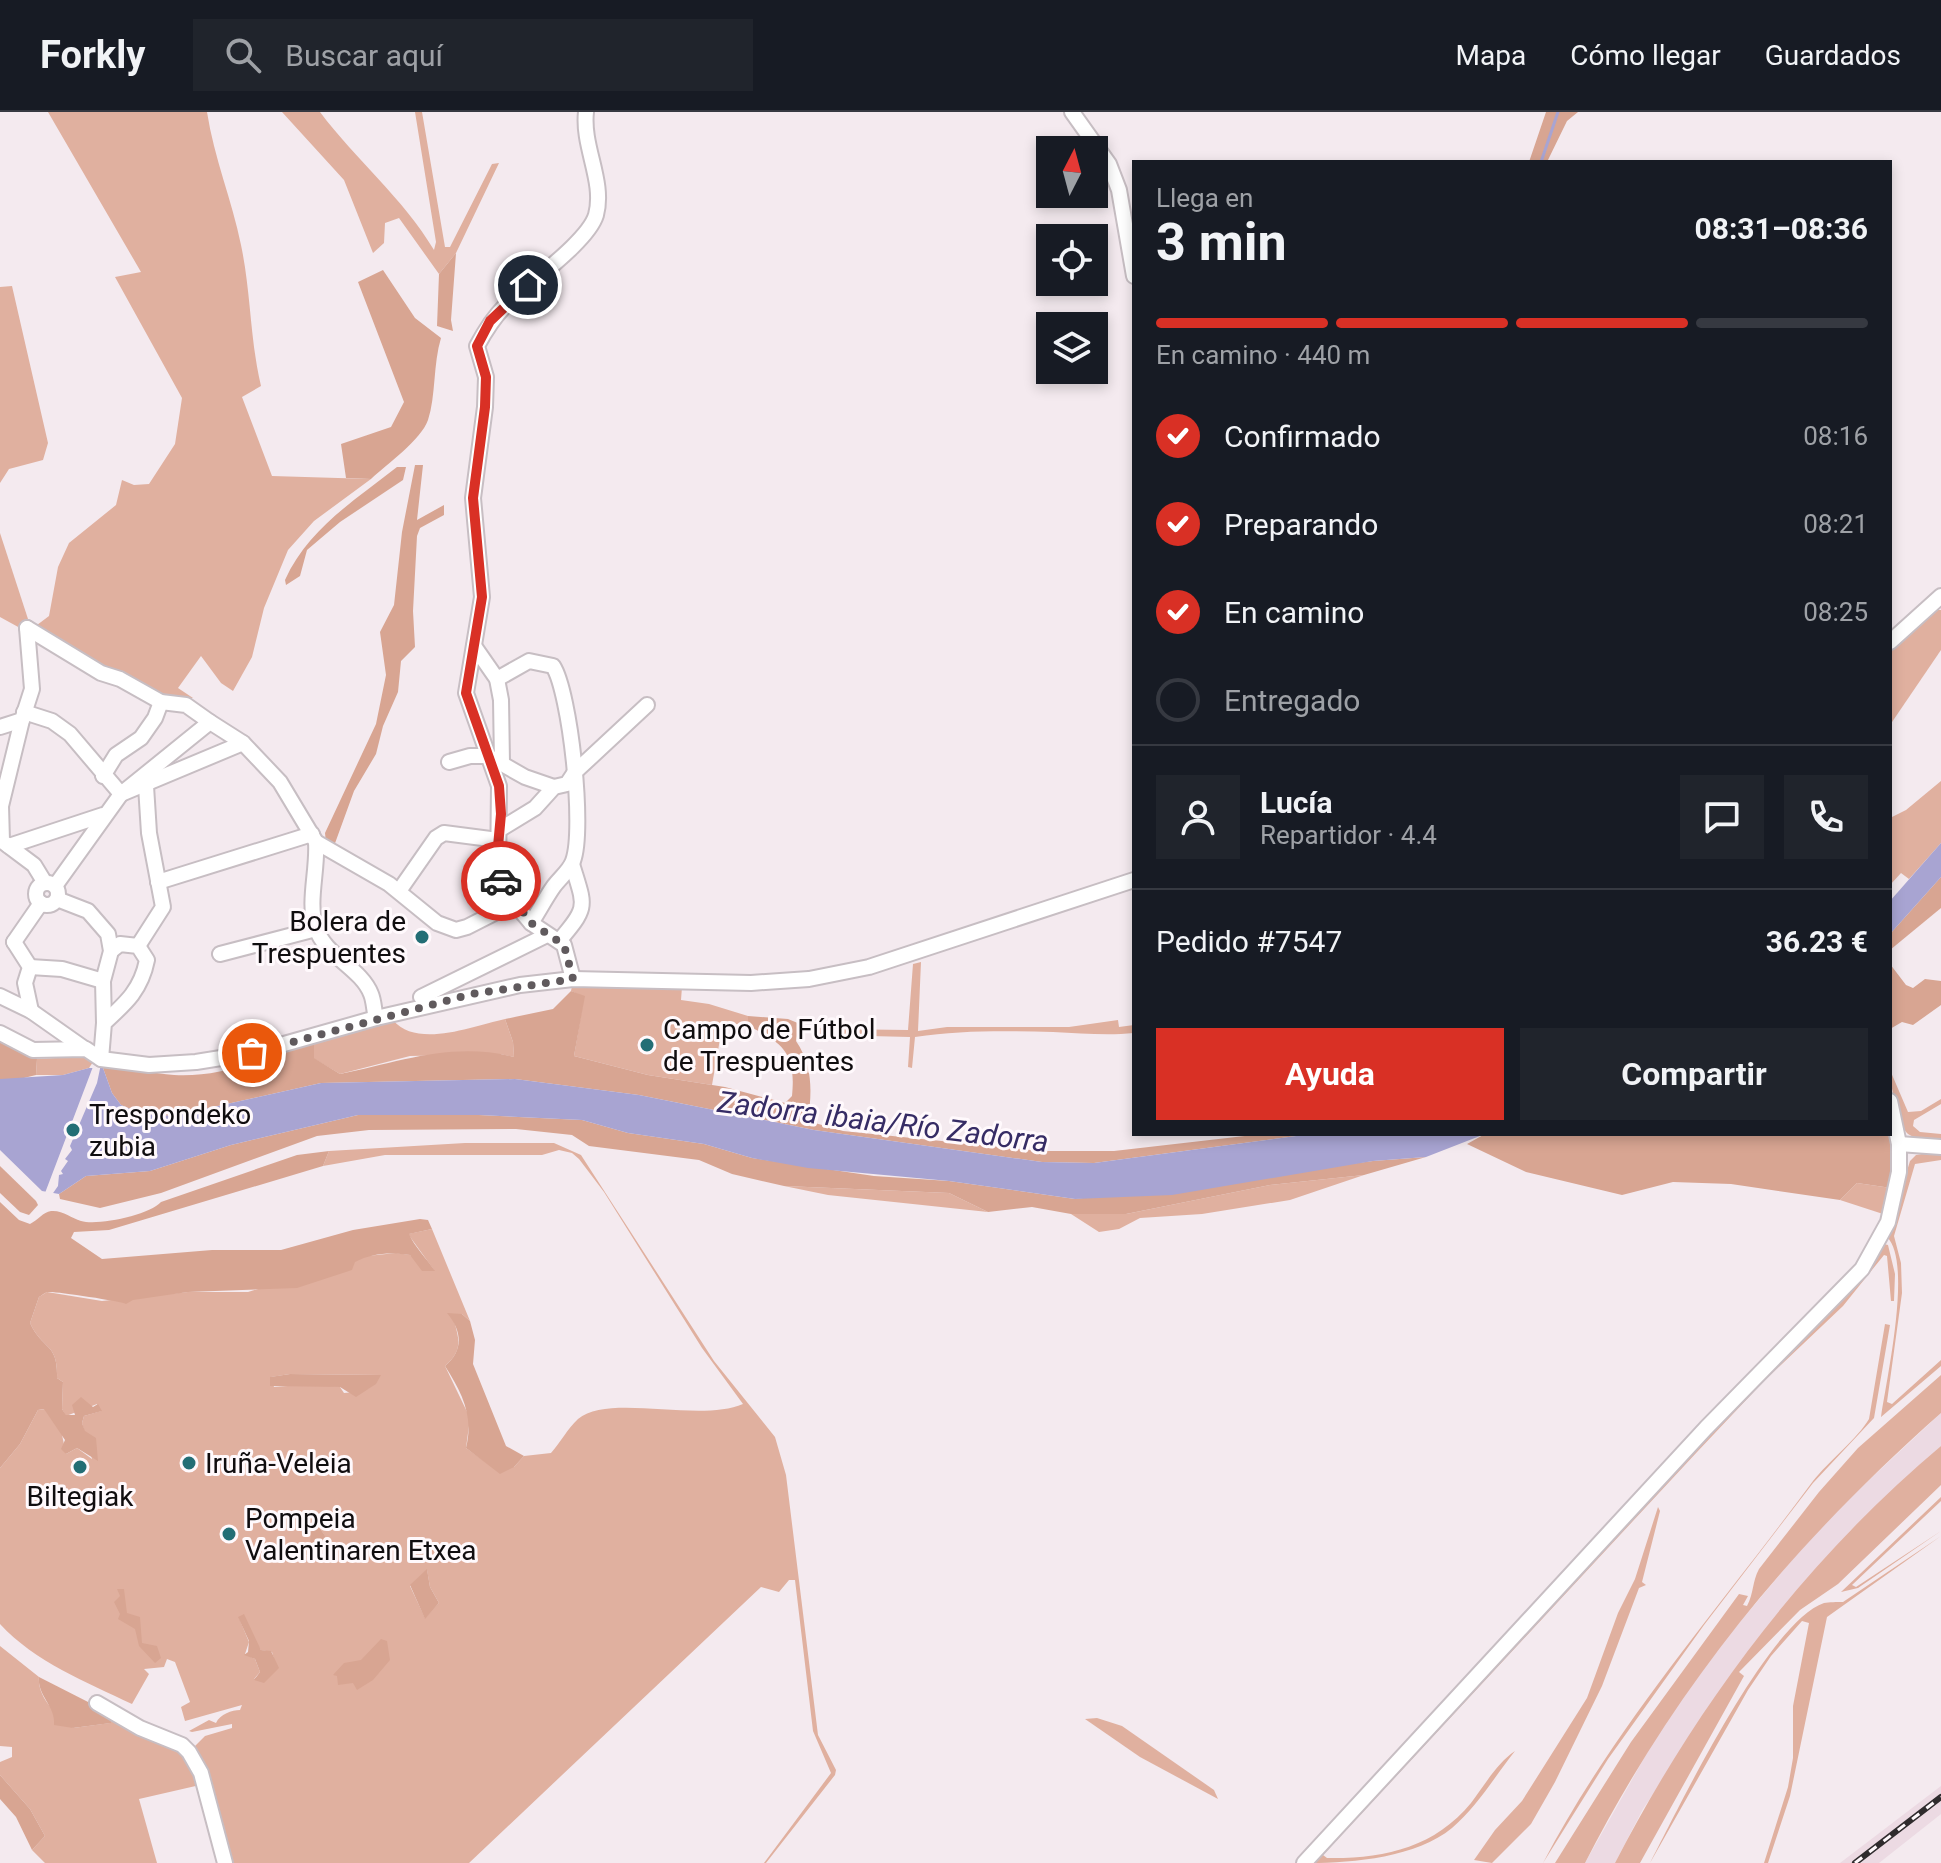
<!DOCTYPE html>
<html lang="es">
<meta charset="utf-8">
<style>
body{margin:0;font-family:Roboto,sans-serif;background:#20242c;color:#f1f3f6;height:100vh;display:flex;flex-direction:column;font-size:30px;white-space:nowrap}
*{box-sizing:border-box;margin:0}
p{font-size:26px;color:#9ea1a6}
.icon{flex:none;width:44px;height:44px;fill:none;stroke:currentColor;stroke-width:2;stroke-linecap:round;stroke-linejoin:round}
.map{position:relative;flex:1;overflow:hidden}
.side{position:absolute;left:1132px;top:48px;width:760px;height:976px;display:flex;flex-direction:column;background:#171b24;border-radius:0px;box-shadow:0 4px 12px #0003}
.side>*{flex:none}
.needle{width:52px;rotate:6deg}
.tools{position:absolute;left:1036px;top:24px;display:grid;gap:16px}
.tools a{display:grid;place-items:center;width:72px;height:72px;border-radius:0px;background:#171b24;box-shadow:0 4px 12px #0003;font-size:40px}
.pin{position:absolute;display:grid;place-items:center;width:68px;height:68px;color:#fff;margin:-34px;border:4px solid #fff;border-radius:50%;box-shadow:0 2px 8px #0007}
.courier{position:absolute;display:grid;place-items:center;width:80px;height:80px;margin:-40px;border:6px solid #d93025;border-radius:50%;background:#fff;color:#222;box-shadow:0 2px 10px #0007}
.overview em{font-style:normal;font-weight:700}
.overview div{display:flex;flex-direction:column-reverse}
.overview{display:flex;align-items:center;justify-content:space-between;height:136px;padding:0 24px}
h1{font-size:52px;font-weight:700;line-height:60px}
.bar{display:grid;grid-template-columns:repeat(4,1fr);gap:12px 8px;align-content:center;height:96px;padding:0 24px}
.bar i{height:10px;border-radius:6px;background:#363941}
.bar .selected{background:#d93025}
.bar p{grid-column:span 4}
.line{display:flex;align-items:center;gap:20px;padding:0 24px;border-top:2px solid #363941}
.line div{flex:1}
.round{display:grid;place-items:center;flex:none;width:84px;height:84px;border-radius:0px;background:#20242c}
ol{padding:0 24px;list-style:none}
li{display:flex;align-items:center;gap:24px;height:88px}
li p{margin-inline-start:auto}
li .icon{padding:8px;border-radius:50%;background:#d93025;color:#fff;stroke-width:4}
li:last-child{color:#9ea1a6}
li i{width:44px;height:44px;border:4px solid #363941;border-radius:50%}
.primary-button{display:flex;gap:16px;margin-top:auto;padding:16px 24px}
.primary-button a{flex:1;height:92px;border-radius:0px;background:#d93025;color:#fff;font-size:32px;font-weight:700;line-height:92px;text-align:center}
.primary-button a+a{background:#20242c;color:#f1f3f6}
header{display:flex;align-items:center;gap:48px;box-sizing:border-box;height:112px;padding:0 40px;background:#171b24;border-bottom:2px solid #363941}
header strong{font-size:38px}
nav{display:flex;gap:44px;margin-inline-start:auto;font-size:28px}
.search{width:560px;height:72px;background:#20242c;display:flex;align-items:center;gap:20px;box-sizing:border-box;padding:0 28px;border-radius:0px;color:#9ea1a6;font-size:30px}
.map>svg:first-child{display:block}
.built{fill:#ecdae3}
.green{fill:#e0b09f;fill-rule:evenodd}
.forest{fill:#d8a592}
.water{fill:#a8a4d2}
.pier{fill:#f4eaef}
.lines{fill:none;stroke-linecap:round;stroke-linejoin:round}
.stream{stroke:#a8a4d2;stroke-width:3}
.minor-casing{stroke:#c7bec3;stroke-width:18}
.minor{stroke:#fff;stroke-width:14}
.rail-casing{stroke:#2f2b2d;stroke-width:6}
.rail{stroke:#fff9fc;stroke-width:3;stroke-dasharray:9;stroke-linecap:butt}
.done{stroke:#605a5d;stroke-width:8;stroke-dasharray:0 14.4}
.route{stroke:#d93025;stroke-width:10}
.poi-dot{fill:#236e75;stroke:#fff9fc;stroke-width:3}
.labels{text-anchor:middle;stroke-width:6;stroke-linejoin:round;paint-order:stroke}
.poi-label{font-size:28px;fill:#100d0f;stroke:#fff9fc;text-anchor:start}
.water-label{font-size:30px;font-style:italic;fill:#362c65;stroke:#fff9fc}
</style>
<header>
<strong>Forkly</strong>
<div class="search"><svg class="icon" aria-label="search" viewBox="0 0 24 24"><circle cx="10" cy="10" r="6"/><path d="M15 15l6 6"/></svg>Buscar aquí</div>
<nav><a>Mapa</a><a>Cómo llegar</a><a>Guardados</a></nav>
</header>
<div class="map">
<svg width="1941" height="1751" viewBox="0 0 1941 1751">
<rect width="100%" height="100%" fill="#f4eaef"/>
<g class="built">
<polygon points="1941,1301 1941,1334 1850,1419 1755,1530 1643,1697 1615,1751 1585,1751 1656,1625 1703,1554 1825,1409"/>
<polygon points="1941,1674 1941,1702 1879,1751 1840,1751"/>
</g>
<g class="green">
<path d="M48,0h159c7,46 25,88 34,133 10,47 9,95 20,141l-19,11 30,79 99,3 -57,42 -26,29 -24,58 -12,49 -19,34 -12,-8 -20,-27 -23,32 15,10c-37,6 -125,-51 -156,-73l12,-9 9,-49 11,-24 47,-38 6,-25 12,5 15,-1 26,-40 7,-46 -67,-121 26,-5z"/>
<path d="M282,0h38c36,48 83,86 114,138l2,-8 -21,-130h7l23,135h5l42,-83 7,-1 -43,90 -17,21 -40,-56 -14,5 -1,20 -11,10 -29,-73z"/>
<polygon points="12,174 48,331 43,348 9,357 0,371 0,175"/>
<polygon points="0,421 28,507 20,516 0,505"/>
<polygon points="1937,498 1941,498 1941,538 1890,613 1890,539"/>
<polygon points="1941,669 1941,731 1909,767 1901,761 1890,773 1890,706 1906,698"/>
<path d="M921,850l-3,69 29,-4h122l49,-7 1,7 15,-2v8c-28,3 -53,0 -81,-1 -46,-1 -92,-2 -138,5l-3,31 -4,-1 2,-30 -81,-2 1,-6 78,1 5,-66z"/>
<polygon points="572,874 682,875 681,888 709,892 748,904 748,914 723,910 712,973 648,963 574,944 584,885 571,879"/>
<path d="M505,907l8,23 1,15 -14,-3 -90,2 -70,18 -27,-16 1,-15 79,-23c24,29 80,6 112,-1z"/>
<polygon points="73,945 95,947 89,956 63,963 36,963 37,947"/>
<path d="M1890,958l18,42 13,-1 20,-12v5l-27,16 -1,6 7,6 21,2v6c-10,-1 -24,0 -33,-6 -10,-8 -18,-51 -18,-64z"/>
<path d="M465,1031h89l27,12 133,206 61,76 11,38 32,260 18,35 -1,5 -69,88h-2l67,-90 -18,-42 -18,-151h-6l-10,12 -18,-5 -292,276h-241l-33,-117 10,-10 27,-8v-4l-40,8 -3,-1 20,-11 7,3c4,-9 16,-13 24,-13l2,-5 -57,16 -4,-14 9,-5 -15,-40 -8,-3 -3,8 -20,2 5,5 -17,30c-46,-22 -97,-42 -132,-80v-156l20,-24 18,-34 7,-1 16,21 5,24 11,-6 15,11 -10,-36 2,-7 17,-5 -4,-7 -31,12 -4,-7 1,-27 -6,-4c1,-36 -14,-27 -27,-55l9,-26 8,-5 55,9 86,-9h60l119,-36 29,-3 14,2 24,15 -26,-36 24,-5 38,92 -8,-7 -8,7c6,20 8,30 -9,45l25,52 -4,30 25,18 23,1 10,-11 27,-3c9,-10 17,-25 27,-34 31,-26 121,4 165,-15l-41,-56 -98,-156 -25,-33 -7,-6 -13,-3 -17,5h-157l-62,11 6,-15zM290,1262l90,1c-7,16 -20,17 -36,18l-4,-6 -26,-3 -40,3 -3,-10zM319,1415l19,29 -7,4 -11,-5 -29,1 1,-9 18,-4zM427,1458l3,17 9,16 -14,15 -15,-32zM239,1506l22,32 11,2 3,11 -21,16 6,-7 -5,-13 -10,-5 4,-12z"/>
<path d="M1928,1041l13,1v6l-26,4 -21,72 7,27 1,30 -15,109 5,2 49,-44v6l-60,51c5,-36 32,-155 6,-180l23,-76 6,-6z"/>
<polygon points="1364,1063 1290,1088 1202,1102 1140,1106 1119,1117 1099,1120 1071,1102 1126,1102 1270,1073"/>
<polygon points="1857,1071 1891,1076 1883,1102 1840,1088"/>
<polygon points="784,1074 949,1081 988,1100 828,1083"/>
<path d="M1884,1132l4,1 7,29 -1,27h-3l-4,-45 -3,-1 -41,51 -78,74 -68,72 -374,403 4,3c56,1 107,-10 144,-55 13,-17 26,-40 44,-52 -20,25 -38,56 -63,77 -35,29 -98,35 -142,35 135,-145 270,-291 405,-436 56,-60 126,-112 169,-183z"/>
<path d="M1885,1212l5,1 -16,93 -61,65 -109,142 -96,134 -65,104c72,-138 178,-257 270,-382 15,-19 45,-43 56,-62z"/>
<path d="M1941,1263v38c-149,132 -265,272 -356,450h-30l76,-121 108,-148 9,2 -5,9 4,1c7,-13 5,-24 12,-37l60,-77 39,-44z"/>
<path d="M1941,1334v39l-103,99 -38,26 -61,62 5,4 -104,187h-25c81,-157 190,-303 326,-417z"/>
<polygon points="1941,1385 1941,1389 1852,1473 1856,1475 1941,1419 1858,1476 1841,1480"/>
<polygon points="1658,1395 1660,1399 1642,1470 1646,1473 1639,1476 1602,1574 1555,1670 1531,1712 1492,1751 1474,1748 1495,1718 1522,1689 1587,1586 1618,1501 1635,1467"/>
<path d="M1941,1424l-114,81 -37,179 -22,67h-4l24,-76 5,-29v-52l16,-83 -7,-2 -31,35 -23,34 -98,173c29,-56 118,-241 174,-260 5,-1 13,-1 19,-1z"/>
<path d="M0,1534l39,31c-2,21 19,39 34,51l37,-5v-5l71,32 19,35 -61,14 18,64h-112l-13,-13 13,-14 -15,-27 -30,-34v-13l12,-5v-10l-12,-1z"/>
<polygon points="1097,1606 1122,1614 1214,1678 1218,1687 1140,1645 1085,1607"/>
</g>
<g class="forest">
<polygon points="1546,0 1578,0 1567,9 1547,50 1529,50"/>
<polygon points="456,141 451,208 453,219 437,214 439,162"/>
<path d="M383,158l32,48 26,20c-8,26 -5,58 -13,82 -7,20 -41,44 -57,59l-25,-1 -5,-34 50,-17 13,-25 -46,-120z"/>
<polygon points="415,353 423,353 417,408 444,393 444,403 420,416 417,424 413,499 415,535 401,549 398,580 383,614 376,642 354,679 334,734 326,731 325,721 376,612 386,563 380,520 394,493 402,420"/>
<path d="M397,355h9l-3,13 -63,42 -33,28 -7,26 -14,9 -1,-5c23,-51 69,-79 112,-113z"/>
<polygon points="1941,765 1941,796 1890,838 1890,822"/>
<polygon points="1890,852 1906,873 1913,876 1925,867 1941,869 1941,893 1913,913 1902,910 1890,917"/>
<path d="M571,879l14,5 -11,60 74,19 77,12 60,16 7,-7c4,-41 -7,-53 -44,-70v-10l40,3 17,7 25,3 -1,6 -31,-4 -2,10c17,25 16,50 12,80l35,10 197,20h74l148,-17h110h-61l-217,29 -52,-1 -228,-32 -175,-35 -124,-16 -194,4 -148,33 -31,-2 -21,-9 -9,-12 -9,-25 9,-4c20,3 41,10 62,11 47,3 96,-18 140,-32v15l26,16c59,-12 113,-33 174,-17l-1,-15 -8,-23 48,-10z"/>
<polygon points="0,929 37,947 36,963 12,969 0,967"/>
<polygon points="358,1003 479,1003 582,1008 628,1021 704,1032 752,1046 874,1064 949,1069 1075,1087 1373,1049 1426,1045 1364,1063 1270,1073 1126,1102 1071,1102 1032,1095 988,1100 949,1081 784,1074 732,1062 699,1048 589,1034 572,1023 516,1017 369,1018 317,1024 161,1081 100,1096 60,1087 59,1082 86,1064 150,1059 231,1033"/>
<polygon points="1485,1022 1890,1022 1895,1041 1891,1076 1857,1071 1840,1088 1731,1072 1673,1070 1622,1083 1526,1060 1467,1032"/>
<path d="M329,1039l-6,15 -214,64 -35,2 -3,6 31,21 110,-9h69l72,-20 67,-11 8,1 4,9 -23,5c5,12 18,25 26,37h-13l-12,-16c-19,-3 -38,-2 -55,7l-3,8 -55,18 -109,4 -55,8 -7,4c-6,-3 -67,-12 -76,-12 -5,0 -6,2 -11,5l-9,26c13,28 28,19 27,55l6,4 -1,27 4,6h9l-3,-10 9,-8 12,10 5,-3 4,7 -18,5 -2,7 3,8 11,7 2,23 -21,-13 -11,6 -5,-5 4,-9 -21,-31 -6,1 -18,34 -20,24v-266l19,18 11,4c8,-4 13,-12 21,-13 12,-1 20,7 30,10 17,5 68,-6 80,-19l136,-47z"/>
<polygon points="0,1054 36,1089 38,1093 29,1103 20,1100 0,1081"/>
<path d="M447,1201l15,1 8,7 5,19 -2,24 33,82 18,10 -10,11 -14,7 -34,-26c8,-32 -4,-55 -21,-82 18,-15 18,-34 2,-53z"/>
<polygon points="290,1262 381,1263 376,1272 356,1285 340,1275 270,1274 270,1265"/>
<polygon points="319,1415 339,1444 331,1448 320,1443 291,1444 289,1441 292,1435 310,1431 311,1420"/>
<polygon points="427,1457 430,1475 439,1491 425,1507 410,1473"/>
<polygon points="117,1477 124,1477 127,1501 140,1505 142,1531 157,1534 161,1546 155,1551 139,1534 135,1517 118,1507 120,1502 114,1490 120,1484"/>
<polygon points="244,1502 261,1538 271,1539 279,1556 264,1571 254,1568 260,1560 255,1547 244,1543 248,1540 249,1529 238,1505"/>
<polygon points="381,1527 387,1529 390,1548 373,1568 357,1578 353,1571 338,1573 337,1564 333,1563 344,1551 361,1548"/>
<path d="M39,1565l53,27 18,14 1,5 -38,5 -19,-3c2,-19 -17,-29 -15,-48z"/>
<polygon points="0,1663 30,1697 45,1724 32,1738 16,1705 0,1687"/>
</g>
<g class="water">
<polygon points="1941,731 1941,765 1890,822 1890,789"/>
<polygon points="89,956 103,956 112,981 121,993 142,1002 173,1004 321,971 515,967 639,983 814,1018 1042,1050 1094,1051 1311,1022 1485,1022 1426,1045 1373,1049 1172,1083 1075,1087 949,1069 808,1056 752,1046 704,1032 628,1021 582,1008 479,1003 358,1003 231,1033 150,1059 86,1064 59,1082 42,1079 0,1038 0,967 63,963"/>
</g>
<polygon class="pier" points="94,952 101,952 97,971 70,1034 72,1038 65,1047 68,1049 61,1059 63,1062 59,1063 58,1074 51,1084 45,1081"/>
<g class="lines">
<polyline class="stream" points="1541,50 1558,0"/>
<g class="minor-casing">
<g id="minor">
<polyline points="1072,0 1109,52 1119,78 1134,164"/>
<polyline points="27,516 101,561 120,567 161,590 186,593 210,610"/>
<polyline points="1890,530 1941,484"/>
<polyline points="474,534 497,567 501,588 502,651"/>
<path d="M497,567l32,-18 24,5c17,26 32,164 20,195 -3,9 -13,17 -19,25 -8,11 -15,25 -23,37"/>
<polyline points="24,600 52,609 70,622 121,682 243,631"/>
<polyline points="22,608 1,694 2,729 34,753 45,771"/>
<polyline points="0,615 22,608 32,577 27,516"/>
<polyline points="449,650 470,644 488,644 525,665 554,675"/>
<polyline points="103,664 116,643 141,626 155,606 161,590"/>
<polyline points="499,718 535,696 554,675 567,672 575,660 647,593"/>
<path d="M316,730c2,28 -9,61 0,86 9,28 45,40 55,66 3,7 3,17 5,24"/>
<polyline points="9,734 103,703"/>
<polyline points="158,770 312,722"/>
<circle cx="47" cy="782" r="11"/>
<polyline points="55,774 121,682 210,610 243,631 280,670 316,730 389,772 437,811 456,818 467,815 514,791"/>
<polyline points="399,779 436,726 444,721 498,728"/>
<polyline points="57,787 88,799 108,822 111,839 103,869 104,911"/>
<path d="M559,829c30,-35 26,-34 13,-77"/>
<polyline points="14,830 30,855 25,871 31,899"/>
<polyline points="14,830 41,791"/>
<polyline points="138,834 163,795 149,721 146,674"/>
<polyline points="220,842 316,817"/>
<polyline points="30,855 62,857 103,869"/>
<path d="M573,867l-9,-34 -33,-22 -17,-20 -16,-27 1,-90 -33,-93 16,-96 -9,-99 12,-91 1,-30 -9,-31c8,-15 16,-28 28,-40 22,-22 83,-64 91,-91 9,-34 -14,-68 -10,-103"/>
<polyline points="0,884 31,899 85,937"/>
<polyline points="421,885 547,823"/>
<polyline points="0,921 33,938 86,937 101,947 149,953 196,950 252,941 376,906 520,873 573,867 751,871 809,867 869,855 1134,768"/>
<path d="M101,947l3,-36c22,-20 37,-33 43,-63l-9,-14 -18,-2 -9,7"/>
<polyline points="1899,1032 1941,1035"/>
<polyline points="97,1591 140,1616 182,1633 189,1640 201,1661 225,1751"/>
<polyline points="1304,1751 1706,1316 1862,1157 1888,1110 1899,1060 1899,1032 1890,989"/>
</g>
</g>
<use href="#minor" class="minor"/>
<g class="rail-casing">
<polyline id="rail" points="1855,1751 1941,1685"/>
</g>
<use href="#rail" class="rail"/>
</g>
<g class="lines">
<polyline class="done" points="252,941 472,882 573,867 564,833 531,811 501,769"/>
<polyline class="route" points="501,769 496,756 501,702 499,674 466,581 482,485 473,386 485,295 486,265 477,234 490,209 528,173"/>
</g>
<g class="poi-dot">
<circle cx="422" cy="825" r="8"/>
<circle cx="647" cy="933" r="8"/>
<circle cx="73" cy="1018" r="8"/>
<circle cx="189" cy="1351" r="8"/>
<circle cx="80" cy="1355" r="8"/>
<circle cx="229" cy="1422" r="8"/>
</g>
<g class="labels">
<g class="poi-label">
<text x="406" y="819" text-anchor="end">Bolera de<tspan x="406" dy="32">Trespuentes</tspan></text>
<text x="663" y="927">Campo de Fútbol<tspan x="663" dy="32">de Trespuentes</tspan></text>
<text x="89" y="1012">Trespondeko<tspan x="89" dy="32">zubia</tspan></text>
<text x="205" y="1361">Iruña-Veleia</text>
<text x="80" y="1394" text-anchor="middle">Biltegiak</text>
<text x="245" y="1416">Pompeia<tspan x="245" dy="32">Valentinaren Etxea</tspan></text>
</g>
<g class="water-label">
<text transform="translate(883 1010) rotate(7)" y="10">Zadorra ibaia/Río Zadorra</text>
</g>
</g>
</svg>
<div class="tools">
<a><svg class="needle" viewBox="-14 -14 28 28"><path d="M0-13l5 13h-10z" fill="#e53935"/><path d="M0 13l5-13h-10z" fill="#9ea1a6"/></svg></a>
<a><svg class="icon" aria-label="locate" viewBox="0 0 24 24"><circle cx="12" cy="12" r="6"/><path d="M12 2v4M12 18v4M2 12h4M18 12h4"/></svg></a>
<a><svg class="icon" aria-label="layers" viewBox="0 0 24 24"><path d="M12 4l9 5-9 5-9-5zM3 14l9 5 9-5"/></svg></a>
</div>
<div class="pin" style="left:252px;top:941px;background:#ea580c"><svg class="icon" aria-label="bag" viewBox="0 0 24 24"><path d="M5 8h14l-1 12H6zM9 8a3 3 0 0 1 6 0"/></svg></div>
<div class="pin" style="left:528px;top:173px;background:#1f2937"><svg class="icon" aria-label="home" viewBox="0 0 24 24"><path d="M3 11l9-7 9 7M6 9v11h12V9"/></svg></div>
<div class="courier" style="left:501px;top:769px"><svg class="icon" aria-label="car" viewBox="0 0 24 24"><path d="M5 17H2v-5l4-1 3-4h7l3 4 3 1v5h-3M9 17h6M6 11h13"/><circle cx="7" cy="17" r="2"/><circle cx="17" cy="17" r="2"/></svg></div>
<section class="side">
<div class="overview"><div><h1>3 min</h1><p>Llega en</p></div><em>08:31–08:36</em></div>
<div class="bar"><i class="selected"></i><i class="selected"></i><i class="selected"></i><i></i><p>En camino · 440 m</p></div>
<ol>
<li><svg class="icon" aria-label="check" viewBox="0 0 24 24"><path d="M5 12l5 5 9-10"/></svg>Confirmado<p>08:16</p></li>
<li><svg class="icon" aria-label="check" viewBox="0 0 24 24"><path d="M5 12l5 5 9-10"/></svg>Preparando<p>08:21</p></li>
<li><svg class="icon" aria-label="check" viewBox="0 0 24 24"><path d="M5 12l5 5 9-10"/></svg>En camino<p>08:25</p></li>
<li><i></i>Entregado</li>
</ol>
<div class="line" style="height:144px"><a class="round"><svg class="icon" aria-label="person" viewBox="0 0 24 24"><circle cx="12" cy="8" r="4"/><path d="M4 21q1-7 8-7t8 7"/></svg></a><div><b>Lucía</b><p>Repartidor · 4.4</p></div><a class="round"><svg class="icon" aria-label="chat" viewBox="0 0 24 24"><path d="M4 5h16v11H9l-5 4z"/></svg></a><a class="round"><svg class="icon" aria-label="phone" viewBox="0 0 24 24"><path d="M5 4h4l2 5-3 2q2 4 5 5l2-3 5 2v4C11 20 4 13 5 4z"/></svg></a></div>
<div class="line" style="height:104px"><div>Pedido #7547</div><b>36.23 €</b></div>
<div class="primary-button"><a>Ayuda</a><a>Compartir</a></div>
</section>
</div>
